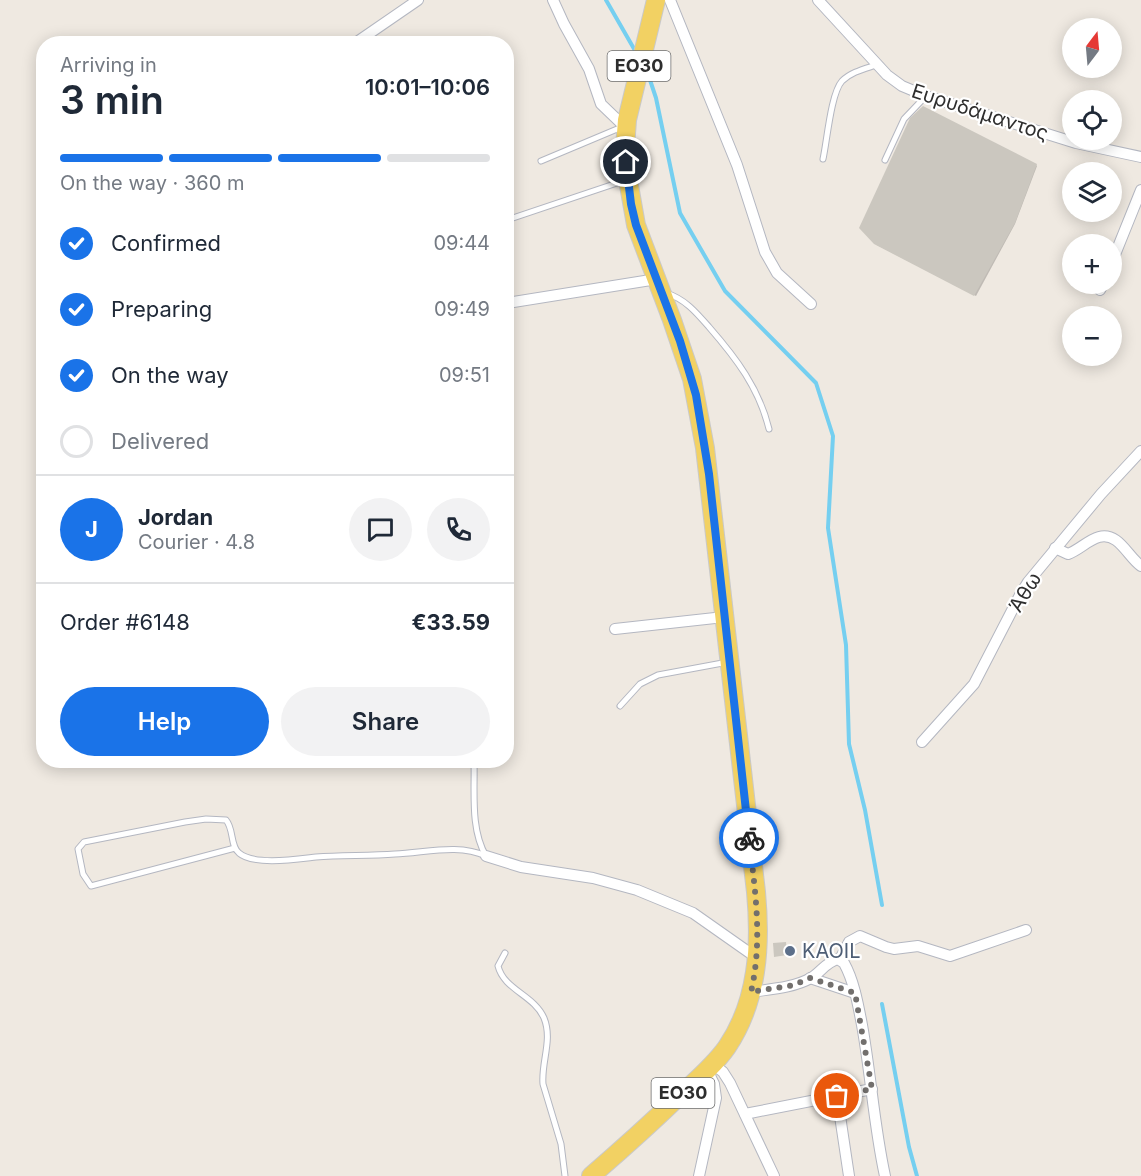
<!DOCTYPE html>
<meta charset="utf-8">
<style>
body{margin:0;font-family:Inter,sans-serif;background:#f2f2f3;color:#1f2937;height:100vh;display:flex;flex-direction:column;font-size:22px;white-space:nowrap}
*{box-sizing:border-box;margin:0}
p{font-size:20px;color:#747a83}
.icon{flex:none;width:33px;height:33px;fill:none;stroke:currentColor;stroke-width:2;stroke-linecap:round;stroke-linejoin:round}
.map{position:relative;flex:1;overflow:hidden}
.drawer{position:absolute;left:36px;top:36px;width:478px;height:732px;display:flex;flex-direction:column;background:#fff;border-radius:24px;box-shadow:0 3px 15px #0003}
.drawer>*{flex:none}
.needle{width:39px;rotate:16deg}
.tools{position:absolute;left:1062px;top:18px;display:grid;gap:12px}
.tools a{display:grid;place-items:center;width:60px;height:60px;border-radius:50%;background:#fff;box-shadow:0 3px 15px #0003;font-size:30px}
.pin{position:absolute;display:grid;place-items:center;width:51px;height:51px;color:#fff;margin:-26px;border:3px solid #fff;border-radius:50%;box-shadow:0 2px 6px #0007}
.courier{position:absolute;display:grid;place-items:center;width:60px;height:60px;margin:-30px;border:4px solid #1a73e8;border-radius:50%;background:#fff;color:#222;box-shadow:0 2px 8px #0007}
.summary em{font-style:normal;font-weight:600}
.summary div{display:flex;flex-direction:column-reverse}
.summary{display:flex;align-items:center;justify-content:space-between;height:102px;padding:0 24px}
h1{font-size:39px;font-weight:600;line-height:45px}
.bar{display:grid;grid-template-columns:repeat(4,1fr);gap:9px 6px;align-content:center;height:72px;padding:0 24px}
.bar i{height:8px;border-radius:4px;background:#e0e1e3}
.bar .current{background:#1a73e8}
.bar p{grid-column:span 4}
.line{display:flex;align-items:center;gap:15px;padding:0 24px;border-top:2px solid #e0e1e3}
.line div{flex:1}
.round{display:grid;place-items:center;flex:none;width:63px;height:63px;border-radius:32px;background:#f2f2f3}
ol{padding:0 24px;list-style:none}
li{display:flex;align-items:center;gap:18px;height:66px}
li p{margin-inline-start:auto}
li .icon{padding:6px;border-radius:50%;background:#1a73e8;color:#fff;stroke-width:4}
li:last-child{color:#747a83}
li i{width:33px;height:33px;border:3px solid #e0e1e3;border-radius:50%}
.button{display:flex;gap:12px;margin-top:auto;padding:12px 24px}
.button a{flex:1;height:69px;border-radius:36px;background:#1a73e8;color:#fff;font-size:24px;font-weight:600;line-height:69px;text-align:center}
.button a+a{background:#f2f2f3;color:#1f2937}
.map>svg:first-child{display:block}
.shadow{fill:#0003}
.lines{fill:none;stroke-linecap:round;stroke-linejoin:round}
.stream{stroke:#75cff0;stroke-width:4}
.building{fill:#cbc7bf}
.service-casing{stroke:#b4b7c1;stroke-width:7}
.minor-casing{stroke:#b4b7c1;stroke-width:12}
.primary-casing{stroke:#c9c9c9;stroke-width:20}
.service{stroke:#fff;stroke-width:5}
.minor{stroke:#fff;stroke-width:10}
.primary{stroke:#f2d163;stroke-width:18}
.done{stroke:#726f6d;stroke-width:6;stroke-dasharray:0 10.8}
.route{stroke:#1a73e8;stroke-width:8}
.service-dot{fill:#5c6f8a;stroke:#fff;stroke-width:2}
.labels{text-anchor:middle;stroke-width:4.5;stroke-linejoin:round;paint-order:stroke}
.shield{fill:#fff;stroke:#6d6d6d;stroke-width:1.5}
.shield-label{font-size:18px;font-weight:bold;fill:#2e2e2e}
.street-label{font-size:20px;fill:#2e2e2e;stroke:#fff}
.service-label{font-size:20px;fill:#4e5e75;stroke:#fff;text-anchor:start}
</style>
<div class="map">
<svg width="1141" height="1176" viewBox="0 0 1141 1176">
<rect width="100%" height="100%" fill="#efe9e1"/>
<polygon class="shadow" points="1036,165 1037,166 1015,224 976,296 877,245"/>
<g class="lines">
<g class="stream">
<polyline points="606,0 637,54"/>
<polyline points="646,68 656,98 680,213 725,291 816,383 833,436 828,528 846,645 849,744 865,810 882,905"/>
<polyline points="882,1004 909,1147 917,1176"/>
</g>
</g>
<g class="building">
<polygon points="923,106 1037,164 1015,223 974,296 874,244 859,228 910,118"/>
<polygon points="786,942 787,955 774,957 773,943"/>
</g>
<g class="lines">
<g class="service-casing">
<g id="service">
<path d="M823,159c4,-18 8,-66 19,-78 9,-9 22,-12 34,-16"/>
<polyline points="885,160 904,119 925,97"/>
<polyline points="541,161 622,127"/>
<polyline points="507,220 626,180"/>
<path d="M666,293c19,6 30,19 43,34 27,31 50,61 60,102"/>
<polyline points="620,706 640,684 658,675 728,662"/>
<path d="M474,760c1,31 -4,69 12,96"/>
<path d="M235,848l-144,38 -8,-12 -5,-25 6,-7 101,-20 21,-3 20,1c8,9 4,26 13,33 15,13 59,6 77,4 26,-2 53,-1 79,-3 30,-1 63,-11 91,2"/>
<path d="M505,953l-7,13c6,24 36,29 46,52 9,22 -3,44 -1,66l18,60 4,32"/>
</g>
</g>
<g class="minor-casing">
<g id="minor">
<polyline points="553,0 564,24 589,69 601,104 626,128"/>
<polyline points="670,0 737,165 765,252 777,273 811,304"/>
<polyline points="818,0 887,75 902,86 926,96 1076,143 1141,157"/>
<polyline points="354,44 418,0"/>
<polyline points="1112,262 1141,190"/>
<polyline points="1100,290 1103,284"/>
<polyline points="507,303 657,279"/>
<path d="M1055,548l13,6c11,-4 20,-14 31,-17 20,-5 28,19 42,29"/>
<polyline points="615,629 724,617"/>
<polyline points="922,742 974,684 1020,595 1028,582 1101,494 1141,451"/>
<polyline points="486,856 521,867 593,878 637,890 693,913 757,958"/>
<polyline points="840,959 849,942 860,936 886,947 894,949 918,946 950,956 1026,930"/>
<polyline points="810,978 855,993"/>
<path d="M751,992c20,-3 42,-4 60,-14 10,-6 15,-16 27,-19l6,4c10,18 14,41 18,62 9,50 12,101 23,151"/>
<polyline points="713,1064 723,1072 730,1083 774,1176"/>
<polyline points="837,1096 849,1176"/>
<polyline points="745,1114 872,1089"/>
<polyline points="699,1176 716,1098 714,1084 707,1070"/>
</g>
</g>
<g class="primary-casing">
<path id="primary" d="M591,1176c29,-25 57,-50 85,-77 17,-16 37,-32 51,-52 31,-46 34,-102 29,-155l-51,-444 -13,-69 -20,-59 -36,-95 -9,-51 -2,-26 2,-28 29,-120"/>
</g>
<use href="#service" class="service"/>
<use href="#minor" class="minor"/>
<use href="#primary" class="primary"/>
</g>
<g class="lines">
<path class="done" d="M749,838c6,52 14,102 2,154l43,-7 16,-7 45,15 17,96 -35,7"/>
<polyline class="route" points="626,162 631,204 636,225 680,341 696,395 709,474 749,838"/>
</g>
<circle class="service-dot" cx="790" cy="951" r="6"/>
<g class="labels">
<g class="shield">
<rect x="607.5" y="51" width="63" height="30" rx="4.5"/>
<rect x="651.5" y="1078" width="63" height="30" rx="4.5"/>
</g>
<g class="shield-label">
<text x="639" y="72">ΕΟ30</text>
<text x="683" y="1099">ΕΟ30</text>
</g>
<g class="street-label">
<text transform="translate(980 112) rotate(18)" y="7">Ευρυδάμαντος</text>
<text transform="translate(1025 592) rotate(-58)" y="7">Άθω</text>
</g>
<g class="service-label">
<text x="802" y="958">KAOIL</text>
</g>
</g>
</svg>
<div class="tools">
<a><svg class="needle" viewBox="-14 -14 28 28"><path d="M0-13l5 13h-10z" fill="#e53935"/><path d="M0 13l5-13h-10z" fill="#747a83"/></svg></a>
<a><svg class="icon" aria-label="locate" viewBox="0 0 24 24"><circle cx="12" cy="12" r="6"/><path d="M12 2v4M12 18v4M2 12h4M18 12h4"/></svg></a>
<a><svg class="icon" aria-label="layers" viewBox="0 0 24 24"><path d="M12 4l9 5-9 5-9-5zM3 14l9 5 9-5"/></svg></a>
<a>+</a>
<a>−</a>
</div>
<div class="pin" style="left:837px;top:1096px;background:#ea580c"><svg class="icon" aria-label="bag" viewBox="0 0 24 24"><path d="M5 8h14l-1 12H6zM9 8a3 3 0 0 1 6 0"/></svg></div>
<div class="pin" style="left:626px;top:162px;background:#1f2937"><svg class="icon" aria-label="home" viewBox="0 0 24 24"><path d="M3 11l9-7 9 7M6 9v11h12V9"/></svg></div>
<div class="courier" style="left:749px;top:838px"><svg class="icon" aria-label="bike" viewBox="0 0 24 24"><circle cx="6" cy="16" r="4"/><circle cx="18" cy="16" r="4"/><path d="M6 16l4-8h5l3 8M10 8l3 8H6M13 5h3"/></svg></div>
<section class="drawer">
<div class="summary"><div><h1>3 min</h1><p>Arriving in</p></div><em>10:01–10:06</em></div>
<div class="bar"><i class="current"></i><i class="current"></i><i class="current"></i><i></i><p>On the way · 360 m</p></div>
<ol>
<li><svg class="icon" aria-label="check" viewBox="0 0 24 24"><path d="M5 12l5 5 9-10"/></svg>Confirmed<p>09:44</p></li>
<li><svg class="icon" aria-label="check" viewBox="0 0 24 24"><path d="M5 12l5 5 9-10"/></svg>Preparing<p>09:49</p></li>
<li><svg class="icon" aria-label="check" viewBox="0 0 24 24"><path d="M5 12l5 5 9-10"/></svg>On the way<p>09:51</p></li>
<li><i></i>Delivered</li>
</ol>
<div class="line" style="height:108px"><b class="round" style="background:#1a73e8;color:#fff">J</b><div><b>Jordan</b><p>Courier · 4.8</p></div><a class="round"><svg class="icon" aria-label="chat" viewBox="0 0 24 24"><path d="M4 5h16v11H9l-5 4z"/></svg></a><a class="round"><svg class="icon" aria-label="phone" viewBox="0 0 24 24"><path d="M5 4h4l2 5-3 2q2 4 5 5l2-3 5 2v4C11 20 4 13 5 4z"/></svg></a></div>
<div class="line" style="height:78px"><div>Order #6148</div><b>€33.59</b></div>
<div class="button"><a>Help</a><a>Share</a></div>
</section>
</div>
